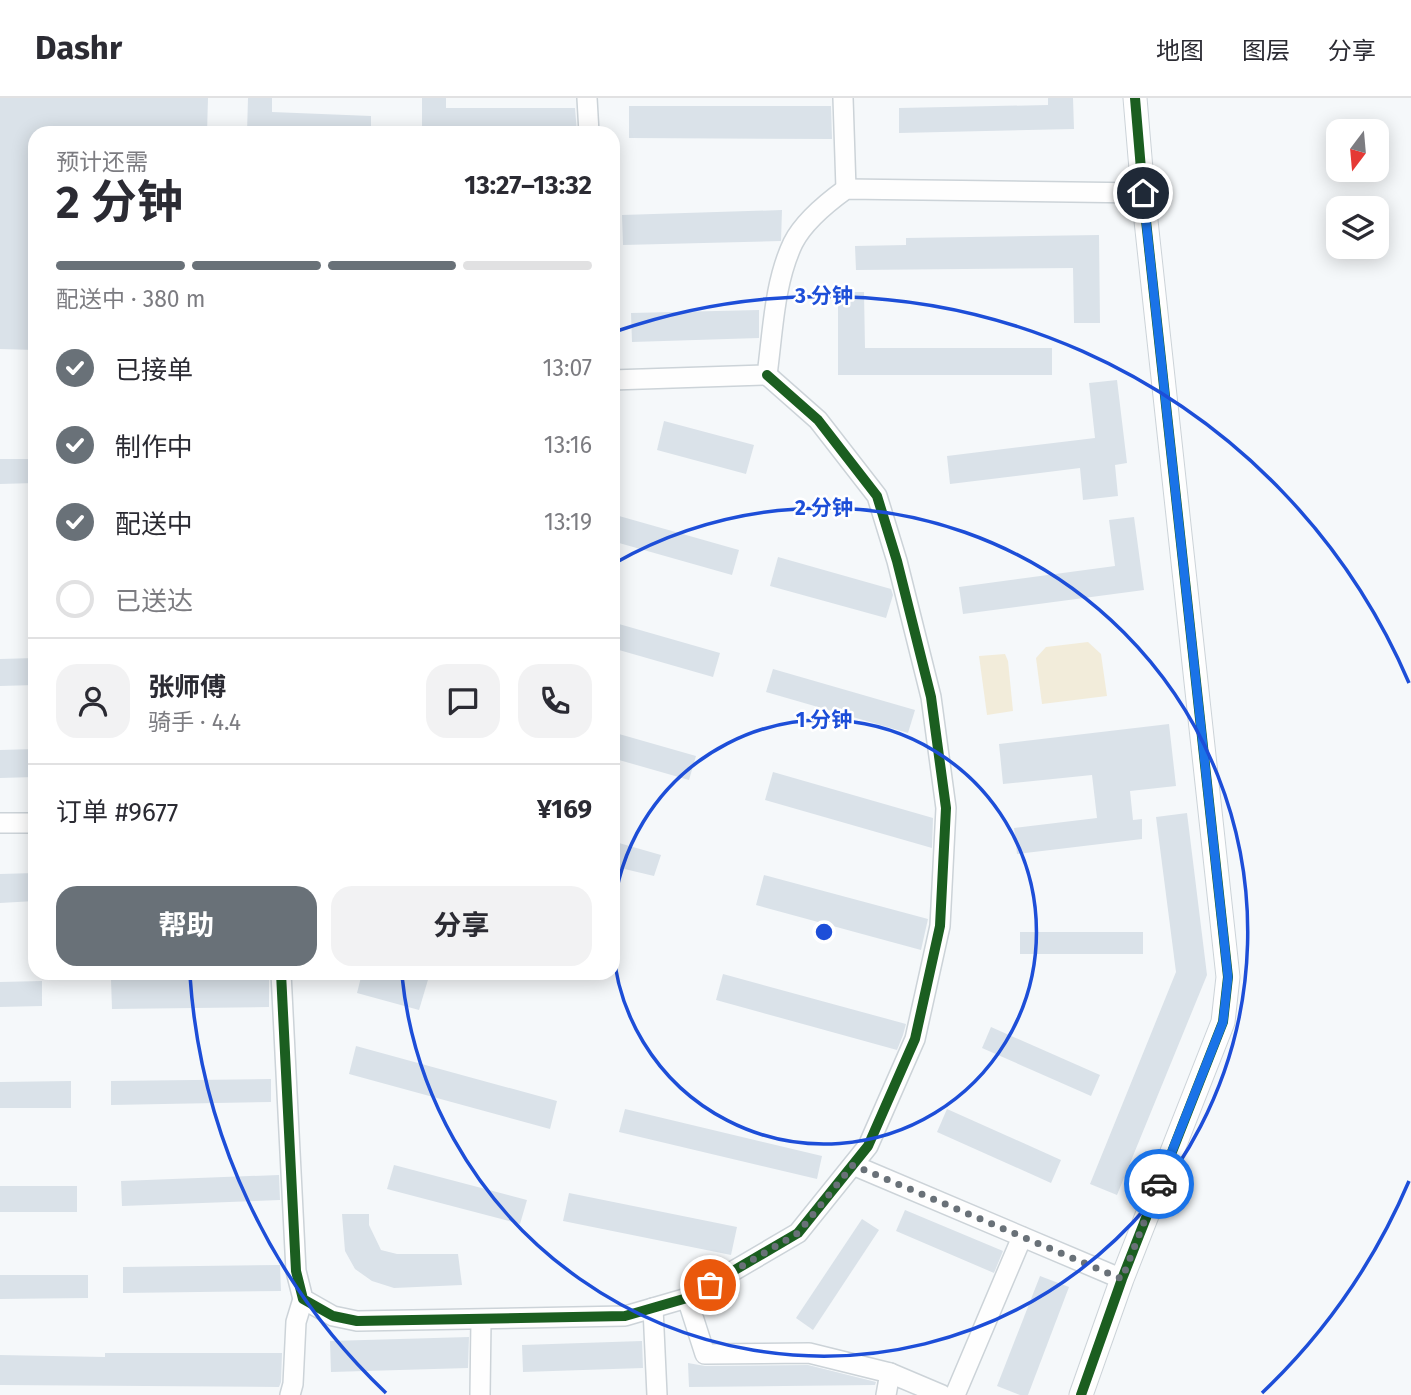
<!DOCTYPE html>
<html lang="zh">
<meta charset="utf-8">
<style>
body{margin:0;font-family:"Fira Sans","Noto Sans SC",sans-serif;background:#f2f2f3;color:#2b2b33;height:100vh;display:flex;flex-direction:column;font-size:26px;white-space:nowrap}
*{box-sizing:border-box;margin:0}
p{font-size:23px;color:#7c7c81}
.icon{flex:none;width:38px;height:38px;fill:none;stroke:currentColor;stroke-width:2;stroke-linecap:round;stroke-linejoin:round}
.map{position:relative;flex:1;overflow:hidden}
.drawer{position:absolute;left:28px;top:28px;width:592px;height:854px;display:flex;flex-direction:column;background:#fff;border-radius:21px;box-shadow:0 4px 18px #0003}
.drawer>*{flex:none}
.needle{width:46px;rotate:196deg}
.controls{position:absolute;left:1326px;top:21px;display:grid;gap:14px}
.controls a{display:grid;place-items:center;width:63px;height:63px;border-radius:14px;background:#fff;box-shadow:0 4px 18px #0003;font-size:35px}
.pin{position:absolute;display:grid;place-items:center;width:60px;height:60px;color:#fff;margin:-30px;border:4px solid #fff;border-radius:50%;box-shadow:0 2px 7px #0007}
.courier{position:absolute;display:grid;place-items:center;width:70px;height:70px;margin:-35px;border:5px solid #1a73e8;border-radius:50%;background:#fff;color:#222;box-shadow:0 2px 9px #0007}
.head em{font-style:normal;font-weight:700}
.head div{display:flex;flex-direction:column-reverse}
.head{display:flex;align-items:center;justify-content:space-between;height:119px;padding:0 28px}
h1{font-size:46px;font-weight:700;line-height:52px}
.bar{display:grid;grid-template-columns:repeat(4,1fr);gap:10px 7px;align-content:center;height:84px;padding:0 28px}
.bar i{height:9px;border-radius:5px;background:#e1e1e2}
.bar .current{background:#697178}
.bar p{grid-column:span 4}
.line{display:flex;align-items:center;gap:18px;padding:0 28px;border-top:2px solid #e1e1e2}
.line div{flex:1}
.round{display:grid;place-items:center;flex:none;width:74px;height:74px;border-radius:21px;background:#f2f2f3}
ol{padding:0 28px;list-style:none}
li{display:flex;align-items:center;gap:21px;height:77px}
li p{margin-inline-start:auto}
li .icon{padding:7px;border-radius:50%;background:#697178;color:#fff;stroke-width:4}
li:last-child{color:#7c7c81}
li i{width:38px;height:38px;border:4px solid #e1e1e2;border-radius:50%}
.primary-button{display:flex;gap:14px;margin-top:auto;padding:14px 28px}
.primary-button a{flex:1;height:80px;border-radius:21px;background:#697178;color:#fff;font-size:28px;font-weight:700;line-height:80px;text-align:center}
.primary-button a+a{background:#f2f2f3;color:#2b2b33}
header{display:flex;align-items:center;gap:42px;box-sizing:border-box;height:98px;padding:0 35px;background:#fff;border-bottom:2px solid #e1e1e2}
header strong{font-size:33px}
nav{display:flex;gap:38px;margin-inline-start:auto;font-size:24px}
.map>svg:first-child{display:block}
.green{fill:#f2ecda}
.building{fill:#dae2e9}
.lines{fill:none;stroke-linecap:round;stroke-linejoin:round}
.minor-casing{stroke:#ccd3d8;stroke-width:22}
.tertiary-casing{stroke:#ccd3d8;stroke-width:25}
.minor{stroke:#fefefe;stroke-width:19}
.tertiary{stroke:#fefefe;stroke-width:23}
.cycleway-casing{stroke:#fff;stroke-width:15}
.cycleway{stroke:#1b5e20;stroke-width:10}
.done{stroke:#697178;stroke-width:7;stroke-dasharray:0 12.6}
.route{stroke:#1a73e8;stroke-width:9}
.ring{fill:none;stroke:#1d4ed8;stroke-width:3.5}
.centre{fill:#1d4ed8;stroke:#fff;stroke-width:3.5}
.ring-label{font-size:21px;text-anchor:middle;font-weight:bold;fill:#1d4ed8;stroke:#fff;stroke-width:5;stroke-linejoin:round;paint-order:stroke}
</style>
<header>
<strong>Dashr</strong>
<nav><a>地图</a><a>图层</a><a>分享</a></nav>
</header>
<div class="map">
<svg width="1411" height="1297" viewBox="0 0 1411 1297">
<rect width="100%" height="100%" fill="#f5f8fa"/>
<g class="green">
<polygon points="1088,544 1101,556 1107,598 1042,606 1036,560 1046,549"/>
<polygon points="1005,556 1008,563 1013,613 987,617 979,558"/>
</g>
<g class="building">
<polygon points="0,0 208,0 207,35 35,35 35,252 0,251"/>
<polygon points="248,0 272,0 272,14 371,18 371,35 247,35"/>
<polygon points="422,0 446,0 446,10 575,10 577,35 422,35"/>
<polygon points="1048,0 1073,0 1074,31 899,35 899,10 1048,7"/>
<polygon points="629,8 831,8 832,41 629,40"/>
<polygon points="782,112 781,143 623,147 622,117"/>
<polygon points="1099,137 1100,225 1074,225 1073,170 856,172 855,148 906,147 906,140"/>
<polygon points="838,194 864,194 865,250 1052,250 1052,277 838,277"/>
<polygon points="759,212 759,240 632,244 631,215"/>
<polygon points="1117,282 1127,365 1115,367 1118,398 1083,402 1080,370 950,386 947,358 1095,340 1089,285"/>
<polygon points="664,323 754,347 746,376 657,352"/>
<polygon points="0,361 35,361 35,385 0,386"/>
<polygon points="612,416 739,452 732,477 612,443"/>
<polygon points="1134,419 1144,492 963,516 959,489 1115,468 1109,422"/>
<polygon points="778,459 891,491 893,497 886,520 770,488"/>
<polygon points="612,524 720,555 713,579 612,550"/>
<polygon points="35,560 35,587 0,588 0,561"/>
<polygon points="773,571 915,612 908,635 766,594"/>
<polygon points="1169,626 1176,688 1130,693 1133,722 1142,721 1142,741 1017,756 1014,730 1097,720 1092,677 1003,686 999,646"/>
<polygon points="612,634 696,658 689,682 612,660"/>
<polygon points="35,651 35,679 0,680 0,652"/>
<polygon points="773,674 933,720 932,750 765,702"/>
<polygon points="1187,715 1207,877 1117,1097 1090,1086 1176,874 1156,719"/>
<polygon points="612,743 661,757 654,778 612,768"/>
<polygon points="35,775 35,803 0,805 0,776"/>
<polygon points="764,777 928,821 921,852 756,807"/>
<rect x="1020" y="834" width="123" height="22"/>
<polygon points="362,875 430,875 419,912 357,895"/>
<polygon points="723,876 906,926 903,937 897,952 716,902"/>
<polygon points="269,880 269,909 112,911 111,882"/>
<polygon points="42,883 42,908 0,909 0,884"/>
<polygon points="991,929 1100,977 1091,998 982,950"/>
<polygon points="356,948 557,1003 550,1031 349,976"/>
<polygon points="271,981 271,1004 111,1007 111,983"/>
<polygon points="71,983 71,1010 0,1010 0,984"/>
<polygon points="625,1011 822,1058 817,1081 619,1034"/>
<polygon points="947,1011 1061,1062 1051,1085 937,1034"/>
<polygon points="394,1067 527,1102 520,1126 387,1091"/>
<polygon points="279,1077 280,1102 122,1108 121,1083"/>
<rect x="0" y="1088" width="77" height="26"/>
<polygon points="569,1095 737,1129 731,1157 563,1123"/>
<polygon points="905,1112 1003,1153 994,1175 896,1133"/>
<polygon points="342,1116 369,1116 369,1127 381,1152 397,1156 458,1156 462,1187 394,1190 372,1183 355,1171 345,1153"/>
<polygon points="862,1121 879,1132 813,1232 796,1220"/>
<polygon points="280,1167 281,1193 123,1195 123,1169"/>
<polygon points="0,1177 88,1177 88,1200 0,1201"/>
<polygon points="1040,1178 1069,1189 1028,1297 1020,1297 997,1288"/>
<polygon points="469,1239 468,1270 331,1274 330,1243"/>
<polygon points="642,1243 643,1270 523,1274 522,1247"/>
<polygon points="105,1255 282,1255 281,1284 279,1289 0,1287 0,1257 105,1259"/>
<polygon points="688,1265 705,1268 808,1267 876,1284 875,1287 689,1289"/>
</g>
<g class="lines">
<g class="minor-casing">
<g id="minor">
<polyline points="587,0 589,35"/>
<polyline points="843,0 846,91"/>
<path d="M612,282l155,-5c6,-44 7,-92 26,-132 10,-20 35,-41 53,-54l297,4"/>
<polyline points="0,725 35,725"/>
<polyline points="281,875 296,1173 303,1201 333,1218 357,1223 625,1218 687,1200 798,1135 868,1048 915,941 940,828 946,710 931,599 897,463 877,398 818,322 767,277"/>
<polyline points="853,1067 1122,1181"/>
<polyline points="687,1200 705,1256 809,1255 890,1275"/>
<polyline points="653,1210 657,1297"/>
<polyline points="290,1297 293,1286 296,1224 303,1201"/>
<polyline points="480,1297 481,1222"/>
<polyline points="886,1297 890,1275 942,1297"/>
<polyline points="955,1297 1022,1139"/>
</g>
</g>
<g class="tertiary-casing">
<polyline id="tertiary" points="1081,1297 1122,1181 1223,924 1228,879 1143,95 1135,0"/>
</g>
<use href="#minor" class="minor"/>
<use href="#tertiary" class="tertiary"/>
<g class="cycleway-casing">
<g id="cycleway">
<polyline points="281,875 296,1173 303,1201 333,1218 357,1223 625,1218 687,1200 798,1135 868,1048 915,941 940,828 946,710 931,599 897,463 877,398 818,322 767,277"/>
<polyline points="1081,1297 1122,1181 1223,924 1228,879 1143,95 1135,0"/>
</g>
</g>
<use href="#cycleway" class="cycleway"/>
</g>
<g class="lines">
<polyline class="done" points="710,1187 798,1135 853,1067 1122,1181 1159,1086"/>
<polyline class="route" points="1143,95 1228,879 1223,924 1159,1086"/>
</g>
<g class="ring">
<path d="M613 819A212 212 0 1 1 613 849"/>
<path d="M615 465A424 424 0 1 1 402 878"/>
<path d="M1409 1083A636 636 0 0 1 1262 1295M386 1295A636 636 0 0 1 190 878M617 233A636 636 0 0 1 1409 585"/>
</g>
<circle cx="824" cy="834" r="10" class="centre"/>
<g class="ring-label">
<text x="824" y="205">3 分钟</text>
<text x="824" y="417">2 分钟</text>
<text x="824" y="629">1 分钟</text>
</g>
</svg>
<div class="controls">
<a><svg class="needle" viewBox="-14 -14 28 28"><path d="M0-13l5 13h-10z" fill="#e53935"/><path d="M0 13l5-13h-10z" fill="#7c7c81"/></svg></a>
<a><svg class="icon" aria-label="layers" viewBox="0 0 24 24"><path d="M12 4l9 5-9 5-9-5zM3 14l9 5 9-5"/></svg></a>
</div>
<div class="pin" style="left:710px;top:1187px;background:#ea580c"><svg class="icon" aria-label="bag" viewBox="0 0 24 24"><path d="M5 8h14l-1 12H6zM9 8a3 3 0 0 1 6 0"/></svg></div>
<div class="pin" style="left:1143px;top:95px;background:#1f2937"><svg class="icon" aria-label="home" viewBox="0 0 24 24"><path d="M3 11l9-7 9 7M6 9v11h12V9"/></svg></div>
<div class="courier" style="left:1159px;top:1086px"><svg class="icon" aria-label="car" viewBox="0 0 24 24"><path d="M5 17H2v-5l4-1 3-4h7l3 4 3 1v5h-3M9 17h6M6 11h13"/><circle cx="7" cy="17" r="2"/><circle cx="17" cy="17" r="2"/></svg></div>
<section class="drawer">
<div class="head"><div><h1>2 分钟</h1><p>预计还需</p></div><em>13:27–13:32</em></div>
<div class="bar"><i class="current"></i><i class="current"></i><i class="current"></i><i></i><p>配送中 · 380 m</p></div>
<ol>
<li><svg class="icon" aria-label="check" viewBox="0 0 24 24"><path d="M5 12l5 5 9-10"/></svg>已接单<p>13:07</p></li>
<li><svg class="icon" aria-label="check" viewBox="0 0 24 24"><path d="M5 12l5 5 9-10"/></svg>制作中<p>13:16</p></li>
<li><svg class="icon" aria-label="check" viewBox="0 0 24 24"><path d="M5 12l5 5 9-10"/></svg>配送中<p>13:19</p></li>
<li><i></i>已送达</li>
</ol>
<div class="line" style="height:126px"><a class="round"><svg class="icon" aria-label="person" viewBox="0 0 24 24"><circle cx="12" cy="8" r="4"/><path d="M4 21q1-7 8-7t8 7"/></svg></a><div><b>张师傅</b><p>骑手 · 4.4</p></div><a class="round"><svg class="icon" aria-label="chat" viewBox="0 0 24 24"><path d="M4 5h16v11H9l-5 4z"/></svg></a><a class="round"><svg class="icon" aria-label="phone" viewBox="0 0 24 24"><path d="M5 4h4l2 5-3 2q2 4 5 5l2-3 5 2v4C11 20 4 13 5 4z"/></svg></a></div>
<div class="line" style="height:91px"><div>订单 #9677</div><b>¥169</b></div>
<div class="primary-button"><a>帮助</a><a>分享</a></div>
</section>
</div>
